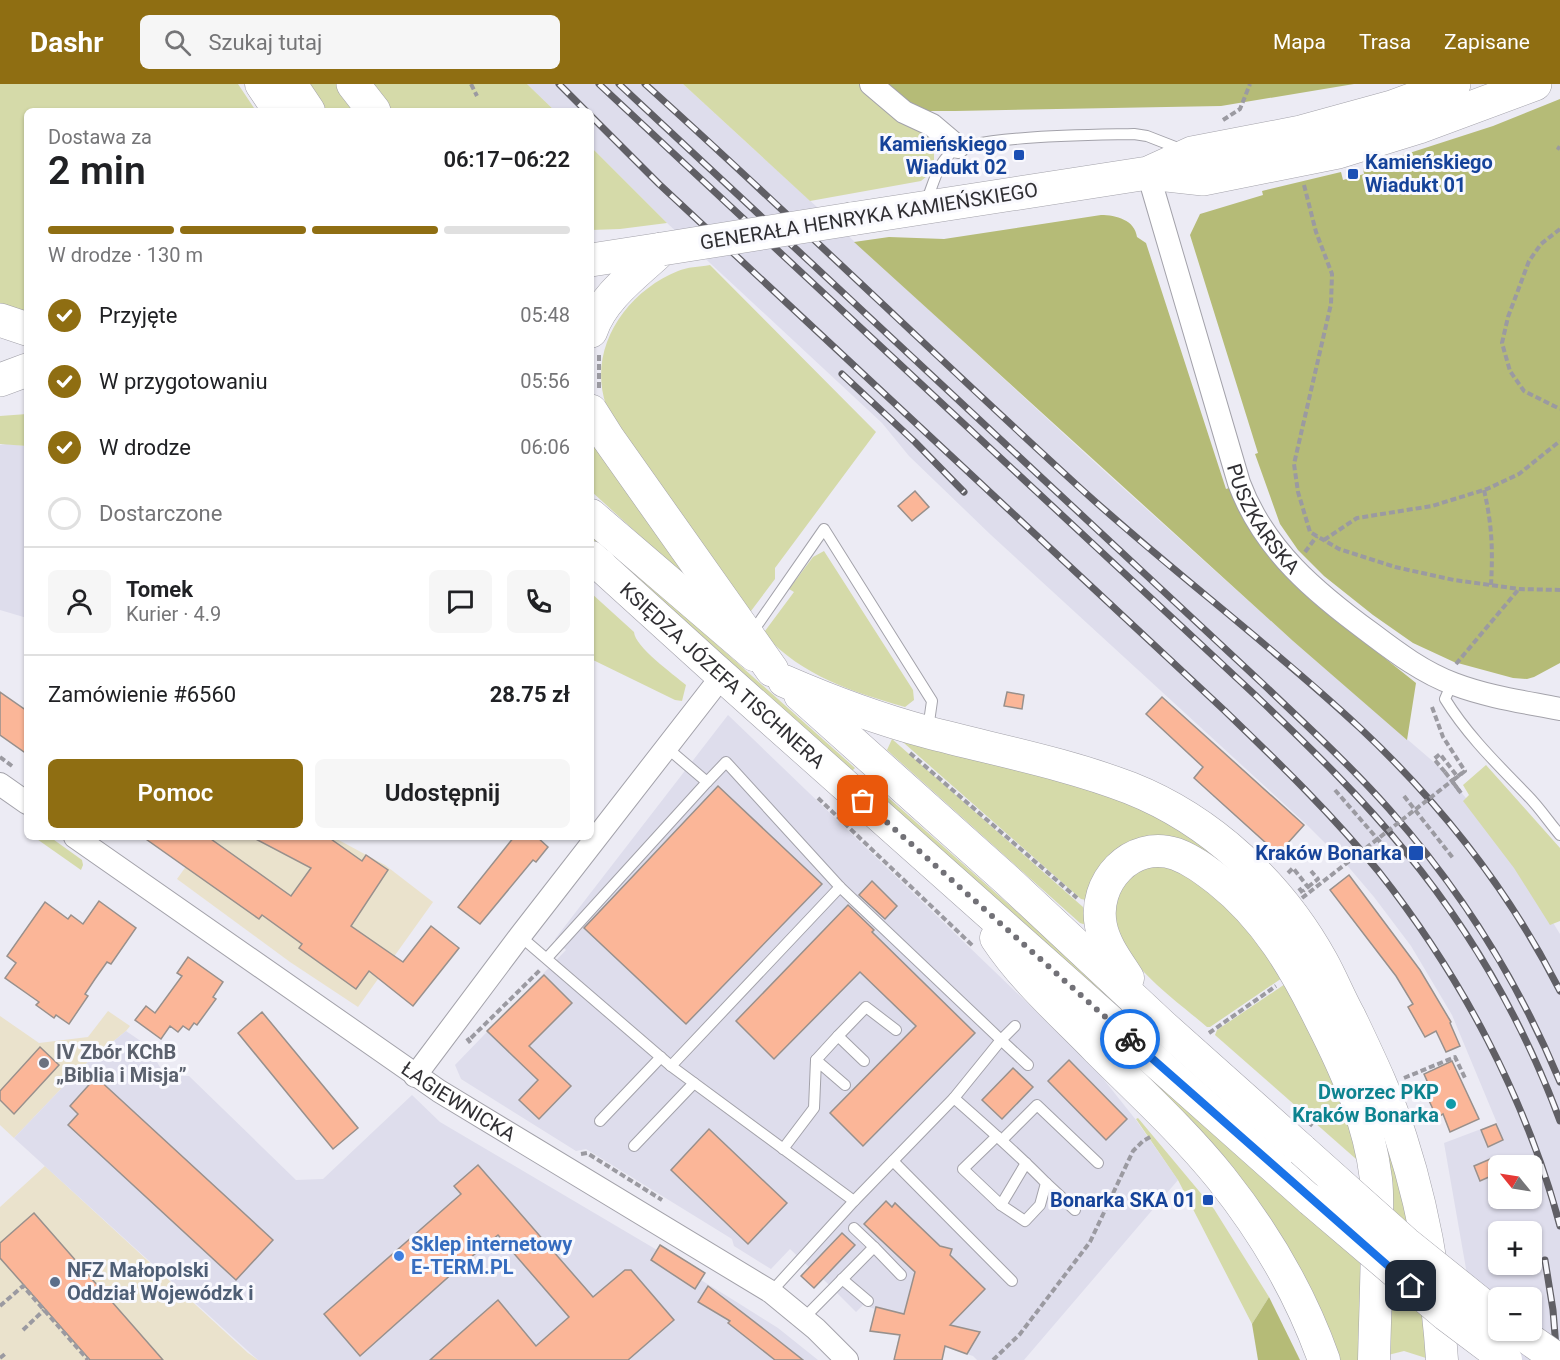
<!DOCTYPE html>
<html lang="pl">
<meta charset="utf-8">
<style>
body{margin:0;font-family:Roboto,sans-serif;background:#f6f6f6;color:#202124;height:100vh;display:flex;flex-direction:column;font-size:22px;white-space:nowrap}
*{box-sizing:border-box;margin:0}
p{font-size:20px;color:#757577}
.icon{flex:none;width:33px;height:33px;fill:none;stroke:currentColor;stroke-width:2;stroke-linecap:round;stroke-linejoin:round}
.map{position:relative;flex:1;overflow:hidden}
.panel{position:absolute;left:24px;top:24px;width:570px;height:732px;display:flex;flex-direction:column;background:#fff;border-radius:9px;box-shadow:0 2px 4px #0004}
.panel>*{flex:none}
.needle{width:39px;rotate:300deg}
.tools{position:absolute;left:1488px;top:1071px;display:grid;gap:12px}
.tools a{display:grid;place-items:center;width:54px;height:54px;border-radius:9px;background:#fff;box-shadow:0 2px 4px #0004;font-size:30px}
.pin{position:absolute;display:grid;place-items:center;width:51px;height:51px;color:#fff;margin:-26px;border-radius:12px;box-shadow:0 3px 9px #0006}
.courier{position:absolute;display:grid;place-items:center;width:60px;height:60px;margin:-30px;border:4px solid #1a73e8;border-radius:50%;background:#fff;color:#222;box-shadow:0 2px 8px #0007}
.overview em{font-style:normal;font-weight:600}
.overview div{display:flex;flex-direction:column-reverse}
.overview{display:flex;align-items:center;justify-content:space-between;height:102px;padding:0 24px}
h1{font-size:39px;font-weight:600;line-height:45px}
.bar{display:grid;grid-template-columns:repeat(4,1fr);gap:9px 6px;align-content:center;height:72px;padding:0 24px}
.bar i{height:8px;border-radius:4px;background:#e0e0e0}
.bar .selected{background:#8f6e12}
.bar p{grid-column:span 4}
.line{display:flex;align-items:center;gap:15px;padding:0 24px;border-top:2px solid #e0e0e0}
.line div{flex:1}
.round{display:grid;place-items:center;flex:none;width:63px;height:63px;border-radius:9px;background:#f6f6f6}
ol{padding:0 24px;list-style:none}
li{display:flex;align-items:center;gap:18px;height:66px}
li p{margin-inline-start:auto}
li .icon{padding:6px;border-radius:50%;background:#8f6e12;color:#fff;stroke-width:4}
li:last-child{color:#757577}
li i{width:33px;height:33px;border:3px solid #e0e0e0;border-radius:50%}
.primary-button{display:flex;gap:12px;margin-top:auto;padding:12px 24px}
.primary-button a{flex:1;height:69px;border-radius:9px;background:#8f6e12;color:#fff;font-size:24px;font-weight:600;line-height:69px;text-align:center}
.primary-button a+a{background:#f6f6f6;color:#202124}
header{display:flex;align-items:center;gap:36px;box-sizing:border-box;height:84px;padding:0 30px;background:#8f6e12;color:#fff}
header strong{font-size:28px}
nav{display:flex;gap:33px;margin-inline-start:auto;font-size:21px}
.search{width:420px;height:54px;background:#f6f6f6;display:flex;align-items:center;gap:15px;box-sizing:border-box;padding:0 21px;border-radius:9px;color:#757577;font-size:22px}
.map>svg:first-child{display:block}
.commercial{fill:#eae2cc}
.built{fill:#deddec;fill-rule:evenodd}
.green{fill:#d5daa9}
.forest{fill:#b5bb77}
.building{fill:#fbb698;stroke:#98908c;stroke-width:1.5}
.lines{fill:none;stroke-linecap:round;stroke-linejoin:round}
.service-casing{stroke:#a3a2aa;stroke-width:12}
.minor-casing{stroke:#a3a2aa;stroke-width:24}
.secondary-casing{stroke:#a3a2aa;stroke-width:33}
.primary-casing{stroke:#a3a2aa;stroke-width:34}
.path{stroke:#9b9aa1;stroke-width:4;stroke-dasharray:6 3;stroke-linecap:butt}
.service{stroke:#fff;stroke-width:10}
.minor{stroke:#fff;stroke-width:22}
.secondary{stroke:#fff;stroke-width:32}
.primary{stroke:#fff;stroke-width:33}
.rail-casing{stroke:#605f65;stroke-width:7}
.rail{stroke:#f9f9fe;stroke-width:4.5;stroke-dasharray:14;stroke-linecap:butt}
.secondary-bridge-casing{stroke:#a3a2aa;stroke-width:33;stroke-linecap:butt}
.primary-bridge-casing{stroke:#a3a2aa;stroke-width:34;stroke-linecap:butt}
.path-bridge{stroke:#9b9aa1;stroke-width:4;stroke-dasharray:6 3;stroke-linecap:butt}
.secondary-bridge{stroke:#fff;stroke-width:32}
.primary-bridge{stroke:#fff;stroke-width:33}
.done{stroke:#727177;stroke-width:6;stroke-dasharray:0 10.8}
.route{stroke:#1a73e8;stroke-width:8}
.transit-dot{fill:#1a4fb4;stroke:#f9f9fe;stroke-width:2}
.worship-dot{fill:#6b7280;stroke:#f9f9fe;stroke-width:2}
.culture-dot{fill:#0f9aa8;stroke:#f9f9fe;stroke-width:2}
.shop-dot{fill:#3f7fe0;stroke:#f9f9fe;stroke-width:2}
.service-dot{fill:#5c6f8a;stroke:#f9f9fe;stroke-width:2}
.labels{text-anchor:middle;stroke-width:6;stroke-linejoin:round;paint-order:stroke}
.transit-label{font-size:20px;font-weight:bold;fill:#164399;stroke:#f9f9fe;text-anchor:end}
.street-label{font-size:20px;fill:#302f33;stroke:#f9f9fe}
.worship-label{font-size:20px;font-weight:bold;fill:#5b616d;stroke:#f9f9fe;text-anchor:start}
.culture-label{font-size:20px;font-weight:bold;fill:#0d838f;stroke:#f9f9fe;text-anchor:end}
.shop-label{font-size:20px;font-weight:bold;fill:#366cbe;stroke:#f9f9fe;text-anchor:start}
.service-label{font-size:20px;font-weight:bold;fill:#4e5e75;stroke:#f9f9fe;text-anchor:start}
</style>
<header>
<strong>Dashr</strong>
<div class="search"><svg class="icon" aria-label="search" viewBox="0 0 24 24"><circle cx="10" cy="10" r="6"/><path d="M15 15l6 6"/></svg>Szukaj tutaj</div>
<nav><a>Mapa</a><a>Trasa</a><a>Zapisane</a></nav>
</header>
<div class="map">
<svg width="1560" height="1276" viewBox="0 0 1560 1276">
<rect width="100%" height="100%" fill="#ecebf4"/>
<g class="commercial">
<polygon points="207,753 333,753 385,781 433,818 358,923 290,878 177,795"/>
<polygon points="108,927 130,942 126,947 82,983 14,1054 0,1041 0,932 39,959 88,953"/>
<polygon points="45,1082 248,1269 258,1276 0,1276 0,1123"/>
</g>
<g class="built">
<path d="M527,0h156l419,385 191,172 150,129 63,77 54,87v426h-78l-38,-217 53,-20 -45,-108 -41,-69 -37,-49 -28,-33 -40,-40 -315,-289 -82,-79 -27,-33 -215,-200 -76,-76v-36h-36zM1498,1082h34v32h-34zM1498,1148h34v32h-34zM1498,1214h34v32h-34z"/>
<polygon points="6,360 27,362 27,534 0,526 0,361"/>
<polygon points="728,631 1093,982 1136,1036 1178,1096 1024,1276 977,1276 973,1272 945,1263 942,1276 894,1276 899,1251 870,1246 870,1245 873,1245 878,1226 863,1221 856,1228 823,1195 814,1204 801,1192 809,1183 790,1165 771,1185 734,1162 732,1155 586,1065 576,1067 461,995 455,981 566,866 555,855"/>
<polygon points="126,947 148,962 165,992 189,992 296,1096 323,1095 412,1011 440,1038 657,1166 651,1176 694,1204 701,1196 735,1217 778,1244 818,1276 258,1276 14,1054 82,983"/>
</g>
<g class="green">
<polygon points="0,0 238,0 256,27 27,27 27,229 0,225"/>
<polygon points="306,0 338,0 359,27 324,27"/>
<polygon points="363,0 527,0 555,27 385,27"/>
<polygon points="683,0 860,0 912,38 930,54 934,64 934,77 927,92 921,97 810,117"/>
<polygon points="591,63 667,139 620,145 591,146"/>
<path d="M710,181l166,167 -101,136v11l-24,32h-4l-127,-177c-5,-10 -10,-19 -14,-29 -19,-57 20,-113 72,-134 9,-4 21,-4 32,-6z"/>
<polygon points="27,330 27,362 0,360 0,332"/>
<polygon points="591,346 697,504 591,407"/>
<polygon points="591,448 855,684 851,688 610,474 591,456"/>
<path d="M824,467l89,139 1,10 -9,7c-52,-15 -103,-31 -140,-72v-4l29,-39 -5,-3 24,-32z"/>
<path d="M591,509l43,39c1,15 39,42 52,53l-4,16 -7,-1 -84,-41z"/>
<polygon points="896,652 1116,711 1211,764 1240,796 1110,772 1095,789 1086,816 1081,815"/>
<polygon points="892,655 1083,823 1086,841 1080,839 887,666"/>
<polygon points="1486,681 1560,764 1560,837 1550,841 1514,784 1463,717 1469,711 1463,701"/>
<polygon points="864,692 1292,1072 1287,1076 860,696"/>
<polygon points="34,753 50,753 82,776 83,781 81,786"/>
<path d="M1159,778l56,27 70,87 -75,51h-3c-29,-25 -63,-48 -83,-81 -8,-15 -10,-33 -12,-49l12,-21z"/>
<polygon points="1314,888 1386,1050 1413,1148 1429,1275 1404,1267 1388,1271 1387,1158"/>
<polygon points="1288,898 1321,961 1364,1082 1215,951 1217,946"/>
<polygon points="1096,946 1367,1185 1366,1276 1339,1276"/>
<polygon points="1138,1034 1214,1125 1269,1213 1252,1240 1178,1096 1136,1035"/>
</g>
<g class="forest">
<polygon points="879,0 1354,0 1221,22 955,27 917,27"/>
<polygon points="1560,15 1560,579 1534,593 1527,595 1513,594 1454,578 1413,559 1373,531 1324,492 1298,466 1280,440 1255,370 1258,369 1190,151 1200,130 1263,111 1262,107 1341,88 1343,96 1364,90 1363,84 1493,42"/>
<path d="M1101,131c15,0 34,5 36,22l9,6 80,246 3,-1 83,112 104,83 -9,57 -114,-99 -439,-399 35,-5 55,2z"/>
<polygon points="1269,1213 1300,1276 1258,1276 1252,1240"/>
</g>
<g class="building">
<polygon points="915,407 929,423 912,437 898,422"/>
<polygon points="0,608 27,627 27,670 0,651"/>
<polygon points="1007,608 1024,611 1022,625 1004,622"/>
<polygon points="1162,613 1304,741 1278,770 1194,694 1203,683 1146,630"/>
<polygon points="718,702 822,800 686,940 584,844"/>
<polygon points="143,753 208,753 291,812 311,784 252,753 328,753 362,777 366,771 388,786 351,842 403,878 431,842 459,864 413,922 369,887 356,905 299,864 302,860 262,831 259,835"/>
<polygon points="514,753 537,753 548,763 536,778 533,776 480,840 458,823"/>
<polygon points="1349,791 1420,886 1451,938 1450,939 1460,962 1446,968 1436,947 1425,953 1408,923 1413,920 1396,892 1330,806"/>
<polygon points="872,797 897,822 885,835 859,811"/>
<polygon points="99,817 136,844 111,880 107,878 95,895 85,910 88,912 69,940 56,931 54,934 36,921 39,918 5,894 16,879 7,872 45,818 68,835 71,831 83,840"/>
<polygon points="848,821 874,846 872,848 975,949 863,1062 830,1029 916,942 860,888 774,975 736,937"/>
<polygon points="188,873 223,898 213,913 216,915 197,941 194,939 189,946 183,942 178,948 170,942 161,955 135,936 146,922 155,929 182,892 177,889"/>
<polygon points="544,891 572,919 529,962 571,1002 539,1035 519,1016 538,996 487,947"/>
<polygon points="262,928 358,1044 333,1065 238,949"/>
<polygon points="40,963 59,981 14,1030 0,1016 0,1007"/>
<polygon points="1069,976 1127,1035 1106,1056 1048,997"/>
<polygon points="1452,977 1479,1035 1450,1048 1443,1030 1437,1034 1426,1010 1432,1008 1424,990"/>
<polygon points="1013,984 1033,1003 1002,1035 982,1016"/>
<polygon points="96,993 273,1156 236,1196 68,1041 78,1030 70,1022"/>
<polygon points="1496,1040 1503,1056 1488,1063 1481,1046"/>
<polygon points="709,1045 787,1119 748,1160 671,1086"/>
<polygon points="1495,1073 1498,1082 1498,1089 1480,1097 1474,1082"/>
<polygon points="478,1081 593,1213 625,1186 631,1186 674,1236 628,1276 430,1276 498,1216 536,1262 569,1233 498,1151 464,1179 360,1272 324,1230 461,1110 454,1102"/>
<polygon points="886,1117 892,1123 895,1119 940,1162 952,1165 950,1171 985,1205 950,1241 980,1248 967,1270 945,1262 942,1276 894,1276 900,1251 870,1247 876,1223 904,1230 915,1188 864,1140"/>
<polygon points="34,1129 163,1276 90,1276 0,1174 0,1159"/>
<polygon points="842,1149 855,1161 814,1204 801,1192"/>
<polygon points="660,1161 705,1189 695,1205 651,1176"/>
<polygon points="708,1202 765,1246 803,1276 775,1276 728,1239 730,1237 698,1218"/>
</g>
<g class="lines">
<g class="service-casing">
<g id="service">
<path d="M926,118c7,-16 11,-38 25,-49 19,-18 151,-18 183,-19l13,2 36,14"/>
<polyline points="751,550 824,445 932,617 928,645"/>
<path d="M1452,599l-7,16c22,36 53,66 82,96 12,12 22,27 33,40"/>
<polyline points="666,663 707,698 726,678 840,803"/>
<polyline points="520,852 671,982 854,1117"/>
<polyline points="547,874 707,698"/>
<polyline points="1015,942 1001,956 1028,981"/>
<polyline points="838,952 866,923 896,946"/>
<polyline points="816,976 838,952 864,977"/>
<polyline points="671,982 840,803 1001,956 954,1014"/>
<polyline points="600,1037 661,973"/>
<polyline points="1002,1056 1037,1021 1098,1079"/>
<polyline points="634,1062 694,999"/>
<polyline points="783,1065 814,1024 816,976 845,1001"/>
<polyline points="893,1077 1012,1197"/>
<polyline points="1046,1099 1075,1126"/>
<polyline points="1001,1121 1026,1079"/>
<polyline points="854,1144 874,1163"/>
<polyline points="842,1195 868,1217"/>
<path d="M771,1208l83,-91 100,-103c32,28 63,55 92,85l-6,22 -15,16 -24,-16 -38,-36 34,-33"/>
<polyline points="803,1235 874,1163 901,1191"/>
</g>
</g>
<g class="minor-casing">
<g id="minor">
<polyline points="871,0 904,28 932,41 958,63"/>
<path id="s1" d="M1148,89l91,310c25,67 77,110 133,151 25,19 52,39 82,50 34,13 71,18 106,25"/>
<polyline points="0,700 27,719"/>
<path id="s2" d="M75,753l364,254 332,201 45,37 31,31"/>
<polyline points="415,992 520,852 722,592"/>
</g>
</g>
<g class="secondary-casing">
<g id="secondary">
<polyline points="261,0 279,27"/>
<polyline points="291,0 309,27"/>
<polyline points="591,431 754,571"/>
<path id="s3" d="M591,473l119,108 601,535"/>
<path d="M784,597c46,20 94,38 143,51 68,18 138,31 203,56 81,32 150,97 192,173 10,18 18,38 28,56 19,40 38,79 51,121 23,71 36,147 41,222"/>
<polyline points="800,611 1007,796 1162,941 1302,1066"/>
<path d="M996,854c28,42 66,75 101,111 42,42 87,83 124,129 43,54 80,117 103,182"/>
<path d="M1128,894c-10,-16 -23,-32 -27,-52 -9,-43 30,-87 75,-72 16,6 29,16 42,26 48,38 77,88 103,141 26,51 48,101 55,158 2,16 1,33 1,50 0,43 -2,87 -3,131"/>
</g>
</g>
<g class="primary-casing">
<g id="primary">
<polyline points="353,0 374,27"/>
<polyline points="1149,89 1203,95 1338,68 1419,43 1535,0"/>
<polyline points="851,135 1148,89 1192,69 1301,48 1392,23 1454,0"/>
<polyline points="591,176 662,165"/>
<polyline points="0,236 27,245"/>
<path d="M591,247c11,-34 47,-59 71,-82"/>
<polyline points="0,296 27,286"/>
<polyline points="591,327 608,354 772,586"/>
<polyline points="591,477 600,481"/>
</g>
</g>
<g class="path">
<polyline points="471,0 477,12"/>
<polyline points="1223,36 1240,25 1250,0"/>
<polyline points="1557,63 1560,65"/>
<polyline points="1304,101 1316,148 1332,190 1331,220 1294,380 1298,408 1310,448 1339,465 1395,483 1454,496 1519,505 1560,506"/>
<polyline points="1560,145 1541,160 1529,177 1508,233 1502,259 1510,287 1524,307 1560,325"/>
<polyline points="599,271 599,305"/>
<path d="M1484,406c8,35 9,59 7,95"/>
<polyline points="1324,456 1357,434 1432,422 1487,405 1519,390 1560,357"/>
<polyline points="1305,468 1317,452"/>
<polyline points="1456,580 1518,506"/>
<polyline points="1432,623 1443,653 1465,687 1452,697 1461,709"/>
<polyline points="910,669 1077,814"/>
<polyline points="0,673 12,682"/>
<polyline points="1445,688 1434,675 1440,670 1457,692"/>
<polyline points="1335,706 1388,767"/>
<polyline points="1404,712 1453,774"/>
<polyline points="818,714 973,862"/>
<polyline points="1288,789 1293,784 1308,803 1303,807"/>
<polyline points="1308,803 1318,795 1311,787"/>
<polyline points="1209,949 1276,902"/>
<polyline points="467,954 472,961"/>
<polyline points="471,954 540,886"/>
<polyline points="1404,994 1455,973 1465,994"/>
<polyline points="581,1070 587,1069 662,1116"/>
<polyline points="0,1222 23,1202 88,1276"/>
<polyline points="23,1246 44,1226"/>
<polyline points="0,1274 5,1270"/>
<polyline points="993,1276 1020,1250 1090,1158 1133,1067 1143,1057 1152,1052"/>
</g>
<use href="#service" class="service"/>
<use href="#minor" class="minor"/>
<use href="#secondary" class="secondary"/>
<use href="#primary" class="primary"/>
<g class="rail-casing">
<g id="rail">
<polyline points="559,0 586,27"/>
<path d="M599,0l655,610c52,50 105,100 151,157 66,80 119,173 155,270"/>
<path d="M619,0l644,600c43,41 87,81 126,125 72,81 130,174 171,273"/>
<path d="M645,0c147,132 288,270 434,403 91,83 191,157 281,241 81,76 150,164 200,263"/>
<path d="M591,32l68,68 566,527c54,52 107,103 154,161 82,104 147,226 181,354"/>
<polyline points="842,290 915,358 964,408"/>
<polyline points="1545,1176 1553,1226 1557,1276"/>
</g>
</g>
<use href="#rail" class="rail"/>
<g class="secondary-bridge-casing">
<g id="secondary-bridge">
<polyline points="1302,1066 1406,1159 1498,1233"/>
<polyline points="1311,1116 1446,1231 1506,1276"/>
<polyline points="1516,1246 1559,1276"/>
</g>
</g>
<g class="primary-bridge-casing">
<polyline id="primary-bridge" points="662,165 851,135"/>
</g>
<g class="path-bridge">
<polyline points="1445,688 1461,709"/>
<polyline points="1299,804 1305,812"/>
<polyline points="1302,814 1462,689"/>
<polyline points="1301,1032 1314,1043"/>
</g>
<use href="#secondary-bridge" class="secondary-bridge"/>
<use href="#primary-bridge" class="primary-bridge"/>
</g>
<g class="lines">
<polyline class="done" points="863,717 1130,955"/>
<polyline class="route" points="1130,955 1411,1202"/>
</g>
<g class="transit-dot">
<rect x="1013" y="65" width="12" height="12" rx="3"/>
<rect x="1347" y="84" width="12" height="12" rx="3"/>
<rect x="1408" y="761" width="16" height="16" rx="3"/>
<rect x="1202" y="1110" width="12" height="12" rx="3"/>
</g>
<circle class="worship-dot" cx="44" cy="979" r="6"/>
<circle class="culture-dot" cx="1451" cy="1020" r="6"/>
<circle class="shop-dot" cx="399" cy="1172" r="6"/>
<circle class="service-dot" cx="55" cy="1198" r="6"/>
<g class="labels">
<g class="transit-label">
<text x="1007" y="67">Kamieńskiego<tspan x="1007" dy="23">Wiadukt 02</tspan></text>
<text x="1365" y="85" text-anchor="start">Kamieńskiego<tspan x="1365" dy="23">Wiadukt 01</tspan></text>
<text x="1402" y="776">Kraków Bonarka</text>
<text x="1196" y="1123">Bonarka SKA 01</text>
</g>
<g class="street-label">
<text transform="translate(869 132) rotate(-9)" y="7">GENERAŁA HENRYKA KAMIEŃSKIEGO</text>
<text dy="7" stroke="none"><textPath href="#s1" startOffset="366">PUSZKARSKA</textPath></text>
<text dy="7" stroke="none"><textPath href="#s3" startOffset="177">KSIĘDZA JÓZEFA TISCHNERA</textPath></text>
<text dy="7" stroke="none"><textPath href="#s2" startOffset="466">ŁAGIEWNICKA</textPath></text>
</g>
<g class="worship-label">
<text x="56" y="975">IV Zbór KChB<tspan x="56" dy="23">„Biblia i Misja”</tspan></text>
</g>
<g class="culture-label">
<text x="1439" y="1015">Dworzec PKP<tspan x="1439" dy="23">Kraków Bonarka</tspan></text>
</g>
<g class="shop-label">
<text x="411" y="1167">Sklep internetowy<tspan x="411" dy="23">E-TERM.PL</tspan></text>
</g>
<g class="service-label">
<text x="67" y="1193">NFZ Małopolski<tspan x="67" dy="23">Oddział Wojewódzk i</tspan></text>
</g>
</g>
</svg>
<div class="tools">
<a><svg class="needle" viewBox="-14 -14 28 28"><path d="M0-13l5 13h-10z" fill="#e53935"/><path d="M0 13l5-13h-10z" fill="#757577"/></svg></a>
<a>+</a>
<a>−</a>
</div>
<div class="pin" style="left:863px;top:717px;background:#ea580c"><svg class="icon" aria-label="bag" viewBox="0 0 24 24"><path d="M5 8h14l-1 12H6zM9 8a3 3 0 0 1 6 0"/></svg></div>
<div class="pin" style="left:1411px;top:1202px;background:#1f2937"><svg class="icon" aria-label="home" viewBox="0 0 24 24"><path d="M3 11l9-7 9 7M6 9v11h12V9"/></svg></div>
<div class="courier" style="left:1130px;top:955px"><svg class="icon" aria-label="bike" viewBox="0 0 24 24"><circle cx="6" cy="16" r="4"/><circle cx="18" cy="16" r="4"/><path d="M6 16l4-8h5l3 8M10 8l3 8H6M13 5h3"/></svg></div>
<section class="panel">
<div class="overview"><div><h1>2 min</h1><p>Dostawa za</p></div><em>06:17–06:22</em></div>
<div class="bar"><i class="selected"></i><i class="selected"></i><i class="selected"></i><i></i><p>W drodze · 130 m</p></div>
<ol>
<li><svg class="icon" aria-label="check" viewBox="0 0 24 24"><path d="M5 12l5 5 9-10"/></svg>Przyjęte<p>05:48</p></li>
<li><svg class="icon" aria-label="check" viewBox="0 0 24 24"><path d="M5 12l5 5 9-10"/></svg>W przygotowaniu<p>05:56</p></li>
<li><svg class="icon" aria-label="check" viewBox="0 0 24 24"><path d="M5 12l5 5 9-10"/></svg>W drodze<p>06:06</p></li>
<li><i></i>Dostarczone</li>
</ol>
<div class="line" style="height:108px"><a class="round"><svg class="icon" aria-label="person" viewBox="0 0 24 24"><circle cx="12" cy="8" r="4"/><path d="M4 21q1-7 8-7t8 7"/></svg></a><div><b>Tomek</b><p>Kurier · 4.9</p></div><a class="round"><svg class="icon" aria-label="chat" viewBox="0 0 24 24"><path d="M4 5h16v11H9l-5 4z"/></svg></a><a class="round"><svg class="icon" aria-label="phone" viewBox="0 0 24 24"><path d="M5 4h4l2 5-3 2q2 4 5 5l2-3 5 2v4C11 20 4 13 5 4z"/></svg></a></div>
<div class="line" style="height:78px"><div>Zamówienie #6560</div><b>28.75 zł</b></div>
<div class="primary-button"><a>Pomoc</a><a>Udostępnij</a></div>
</section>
</div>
